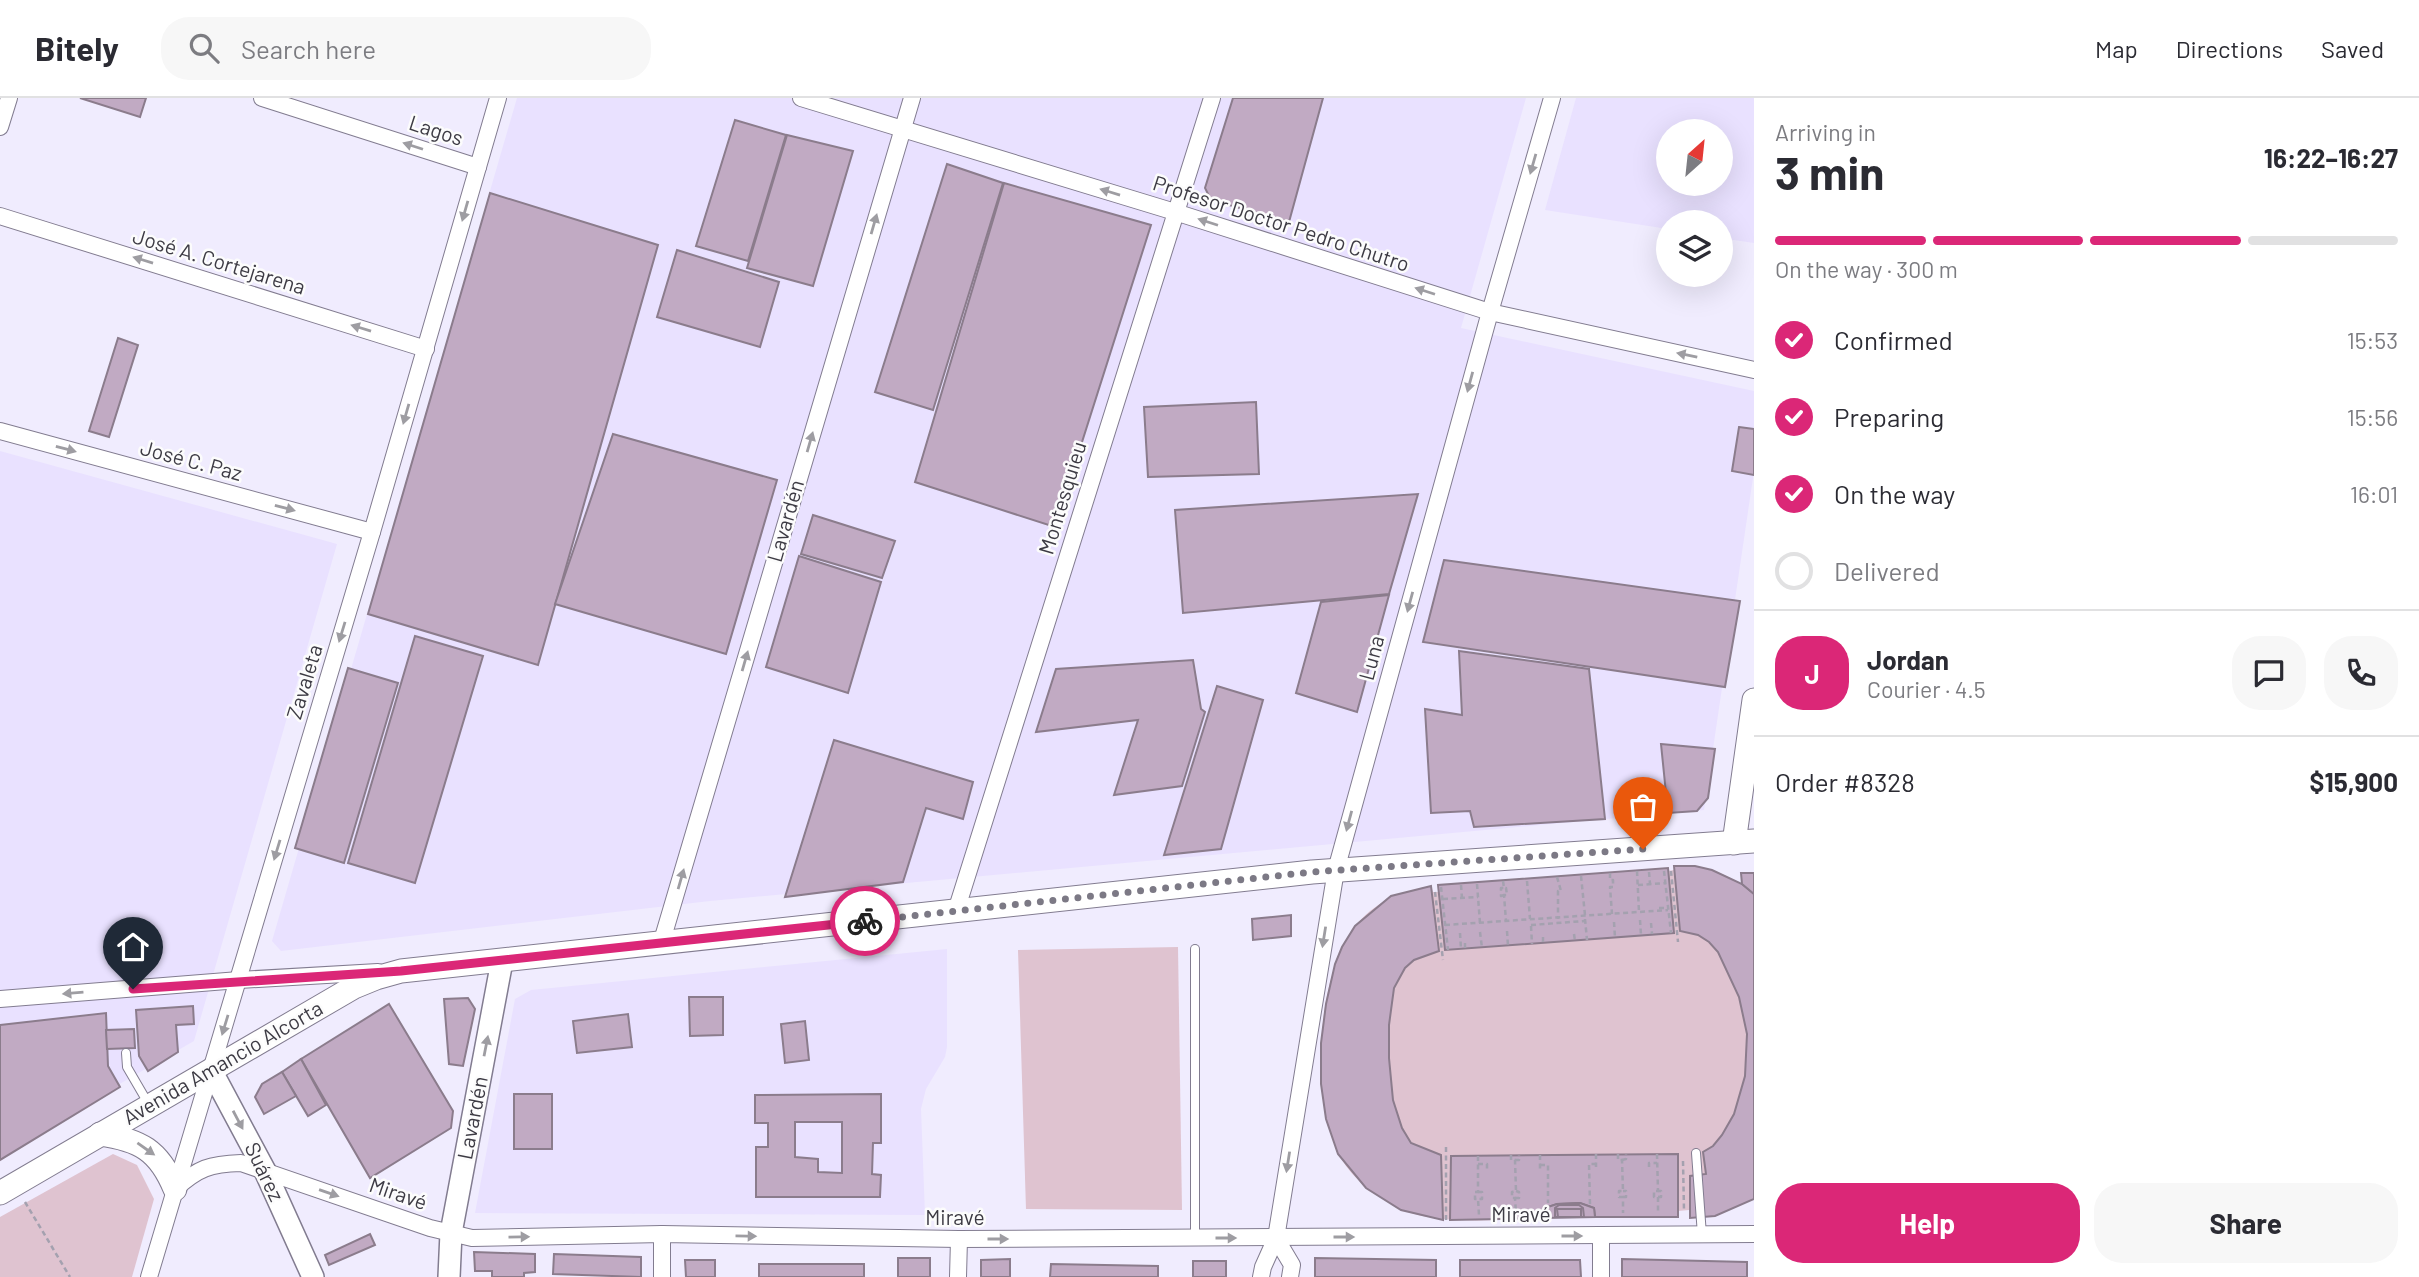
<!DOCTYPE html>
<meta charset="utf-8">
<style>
body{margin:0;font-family:Barlow,sans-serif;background:#f7f7f7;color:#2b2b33;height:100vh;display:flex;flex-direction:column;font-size:26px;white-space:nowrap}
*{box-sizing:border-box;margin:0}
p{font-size:23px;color:#7c7c81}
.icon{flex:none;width:38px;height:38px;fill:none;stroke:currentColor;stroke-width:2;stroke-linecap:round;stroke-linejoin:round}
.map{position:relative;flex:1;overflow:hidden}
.drawer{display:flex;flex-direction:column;background:#fff;width:665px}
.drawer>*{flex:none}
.needle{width:46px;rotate:27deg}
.buttons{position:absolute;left:1656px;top:21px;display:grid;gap:14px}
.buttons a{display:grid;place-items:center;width:77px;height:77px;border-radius:50%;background:#fff;box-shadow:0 7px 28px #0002;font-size:35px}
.pin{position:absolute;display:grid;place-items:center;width:60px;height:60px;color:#fff;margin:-72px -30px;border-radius:50% 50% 50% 0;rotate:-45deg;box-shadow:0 0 7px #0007}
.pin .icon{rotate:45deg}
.courier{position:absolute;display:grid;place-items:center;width:70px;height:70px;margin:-35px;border:5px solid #db2777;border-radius:50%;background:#fff;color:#222;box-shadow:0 2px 9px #0007}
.summary em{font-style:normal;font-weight:700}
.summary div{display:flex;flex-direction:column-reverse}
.summary{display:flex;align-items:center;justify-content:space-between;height:119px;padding:0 21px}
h1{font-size:46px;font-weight:700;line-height:52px}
.bar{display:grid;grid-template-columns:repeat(4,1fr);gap:10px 7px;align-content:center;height:84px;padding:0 21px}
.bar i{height:9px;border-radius:5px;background:#e1e1e2}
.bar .current{background:#db2777}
.bar p{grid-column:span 4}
.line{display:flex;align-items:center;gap:18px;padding:0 21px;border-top:2px solid #e1e1e2}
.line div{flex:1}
.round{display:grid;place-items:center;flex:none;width:74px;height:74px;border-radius:28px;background:#f7f7f7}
ol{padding:0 21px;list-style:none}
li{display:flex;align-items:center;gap:21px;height:77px}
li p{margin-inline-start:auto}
li .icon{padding:7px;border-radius:50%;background:#db2777;color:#fff;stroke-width:4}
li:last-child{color:#7c7c81}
li i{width:38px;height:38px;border:4px solid #e1e1e2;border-radius:50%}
.primary-button{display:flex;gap:14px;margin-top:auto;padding:14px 21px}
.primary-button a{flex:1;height:80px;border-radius:28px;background:#db2777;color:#fff;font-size:28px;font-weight:700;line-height:80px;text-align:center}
.primary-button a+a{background:#f7f7f7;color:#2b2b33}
header{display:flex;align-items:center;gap:42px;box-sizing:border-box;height:98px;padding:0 35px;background:#fff;border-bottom:2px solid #e1e1e2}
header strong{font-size:33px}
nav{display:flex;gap:38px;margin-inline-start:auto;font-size:24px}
.search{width:490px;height:63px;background:#f7f7f7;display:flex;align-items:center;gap:18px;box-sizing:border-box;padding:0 24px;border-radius:28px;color:#7c7c81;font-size:26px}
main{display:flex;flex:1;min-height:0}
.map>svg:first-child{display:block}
.built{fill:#e9e1ff;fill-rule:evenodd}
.green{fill:#dfc3d0}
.building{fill:#c1aac3;stroke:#8b7c8c;stroke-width:2;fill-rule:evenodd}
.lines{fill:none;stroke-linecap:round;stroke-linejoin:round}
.service-casing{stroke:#827c90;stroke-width:10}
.minor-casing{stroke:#827c90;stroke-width:18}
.tertiary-casing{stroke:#827c90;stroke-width:24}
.secondary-casing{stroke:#827c90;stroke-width:25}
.path{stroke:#a4a1af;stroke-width:2.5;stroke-dasharray:5 3.5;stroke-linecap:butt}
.service{stroke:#fff;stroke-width:8}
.minor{stroke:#fff;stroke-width:16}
.tertiary{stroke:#fff;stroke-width:21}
.secondary{stroke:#fff;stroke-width:23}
.oneway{fill:#9e9da2}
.done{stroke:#7c7985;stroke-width:7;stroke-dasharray:0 12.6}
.route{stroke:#db2777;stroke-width:9}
.labels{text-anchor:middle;stroke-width:5;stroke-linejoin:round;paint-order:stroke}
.street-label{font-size:21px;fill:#3d3b44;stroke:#fcfcfc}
</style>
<header>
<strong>Bitely</strong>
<div class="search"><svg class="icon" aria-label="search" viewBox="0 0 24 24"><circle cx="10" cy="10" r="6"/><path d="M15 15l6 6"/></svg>Search here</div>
<nav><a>Map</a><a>Directions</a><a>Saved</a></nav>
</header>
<main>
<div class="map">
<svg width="1754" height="1179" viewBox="0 0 1754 1179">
<rect width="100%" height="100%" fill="#f0ecfe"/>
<g class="built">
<polygon points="517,0 1526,0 1461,230 1754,293 1754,373 1704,712 710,803 281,853 272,843"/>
<path d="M1576,0h178v145l-34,-5v-16h-52v7l-123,-19zM1720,33v53h-52v-53z"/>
<polygon points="0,353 337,446 194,943 0,1055"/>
<polygon points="947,851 947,949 945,959 926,991 921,1011 925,1117 475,1115 515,901 531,892"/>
</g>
<g class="green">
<path d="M1695,768c22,5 42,12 59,28v305l-39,17 -25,2 -1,-8 -11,1v6c-39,0 -78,-1 -117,0 -44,1 -123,11 -162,-9 -24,-12 -50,-31 -61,-56 -27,-58 -22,-172 16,-224 19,-26 47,-36 77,-42l2,6h6l-1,-7 229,-17 1,3z"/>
<polygon points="1178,849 1182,1112 1026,1111 1018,852"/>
<polygon points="113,1056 137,1067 154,1101 132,1179 0,1179 0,1119"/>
</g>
<g class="building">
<polygon points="80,0 146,0 140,19"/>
<polygon points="1233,0 1323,0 1289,124 1211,102 1205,90"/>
<polygon points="735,22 786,37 748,163 696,148"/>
<polygon points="787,37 853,53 813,188 747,170"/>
<polygon points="947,66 1003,85 933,312 875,294"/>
<polygon points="1004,85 1151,127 1055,429 915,384"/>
<polygon points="490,95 658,147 538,567 368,516"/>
<polygon points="677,152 779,184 760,249 657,219"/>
<polygon points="118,240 138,247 109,339 89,333"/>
<polygon points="1256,304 1259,376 1148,379 1144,309"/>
<polygon points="1739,329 1754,331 1754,377 1732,373"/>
<polygon points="613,336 777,382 726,556 555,506"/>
<polygon points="1418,396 1389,496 1183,515 1175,412"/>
<polygon points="813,417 895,443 882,480 801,456"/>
<polygon points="799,458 881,484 848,595 766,569"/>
<polygon points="1444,462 1740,503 1725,589 1423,544"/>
<polygon points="1389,497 1357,614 1296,595 1321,504"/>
<polygon points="415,538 483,558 415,785 348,765"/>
<polygon points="1459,553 1589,571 1605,721 1474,729 1470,713 1431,715 1425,611 1462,617"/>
<polygon points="1193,562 1201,611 1205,614 1182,688 1114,697 1138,622 1036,634 1056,571"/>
<polygon points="348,570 398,585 344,765 295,750"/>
<polygon points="1217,588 1263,602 1221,751 1164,757"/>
<polygon points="834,642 973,684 963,721 926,710 903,784 785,799"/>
<polygon points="1661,646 1715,651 1708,700 1697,713 1668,715"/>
<polygon points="1674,768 1695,768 1712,772 1742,786 1754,796 1754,1101 1715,1118 1690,1120 1690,1078 1706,1076 1703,1054 1713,1048 1722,1037 1734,1016 1745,978 1747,936 1739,899 1718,854 1709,844 1698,837 1680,833"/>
<polygon points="1668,770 1674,835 1445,852 1438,787"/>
<polygon points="1741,775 1754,775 1754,796 1742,786"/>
<polygon points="1431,788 1439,853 1414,862 1405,870 1394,890 1389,927 1389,960 1393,1002 1402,1030 1411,1045 1441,1057 1443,1122 1401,1112 1366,1090 1338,1056 1326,1021 1321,986 1321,945 1326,906 1335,866 1342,849 1355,828 1391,798"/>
<polygon points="1291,817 1291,838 1253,842 1252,821"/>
<polygon points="689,899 723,899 723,937 690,938"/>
<polygon points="468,900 475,911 463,968 449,966 444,901"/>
<polygon points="389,906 453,1013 451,1030 370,1080 301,961"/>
<polygon points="193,908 194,926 176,927 178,954 148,973 139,958 136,912"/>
<polygon points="106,915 108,968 120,989 0,1062 0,927"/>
<polygon points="628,916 632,949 577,955 573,923"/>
<polygon points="805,923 809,962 785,965 781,926"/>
<polygon points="134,931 135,950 107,951 106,932"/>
<polygon points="301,961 326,1007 308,1018 282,974"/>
<polygon points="282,974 296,998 264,1016 255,999 262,986"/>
<rect x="514" y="996" width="38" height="55"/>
<path d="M881,996v49h-8l-1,31 9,1 -1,22h-124v-50h12v-24h-13v-28zM795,1024h47v51l-24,-1v-13l-23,-2z"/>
<polygon points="1678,1056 1678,1119 1595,1119 1594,1110 1580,1105 1557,1106 1545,1110 1545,1120 1450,1122 1451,1058"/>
<polygon points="1580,1105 1594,1110 1595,1119 1545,1120 1545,1110 1557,1106"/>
<polygon points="1559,1107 1579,1107 1583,1110 1584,1119 1555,1119 1555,1110"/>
<polygon points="1557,1111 1581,1111 1581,1119 1558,1119"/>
<polygon points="370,1136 375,1147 329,1167 325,1157"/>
<polygon points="474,1154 535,1156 535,1174 524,1175 524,1179 492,1179 492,1173 475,1173"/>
<polygon points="554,1156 641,1159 641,1179 553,1176"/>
<rect x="898" y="1160" width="32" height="19"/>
<polygon points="1315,1160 1436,1162 1436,1179 1315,1179"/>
<polygon points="1010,1161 1010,1179 981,1179 981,1162"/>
<polygon points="1622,1161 1747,1164 1747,1179 1622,1179"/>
<polygon points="685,1162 715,1162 715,1179 686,1179"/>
<polygon points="1460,1162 1580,1162 1581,1179 1460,1179"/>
<rect x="1193" y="1163" width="33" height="16"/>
<rect x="759" y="1166" width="105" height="13"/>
<polygon points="1051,1166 1158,1168 1158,1179 1050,1179"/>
</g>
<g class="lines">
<g class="service-casing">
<g id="service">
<polyline points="1195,851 1195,1140"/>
<polyline points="126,955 127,969 148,1005"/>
<polyline points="1696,1055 1702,1137"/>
</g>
</g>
<g class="minor-casing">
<g id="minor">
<polyline points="262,0 478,69"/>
<polyline points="801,0 1175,114 1490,214 1754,272"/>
<polyline points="0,29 9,0"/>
<polyline points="0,118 426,251"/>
<polyline points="0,333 372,434"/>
<polyline points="956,813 1212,0"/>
<polyline points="661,846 912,0"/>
<polyline points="0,901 239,882 378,874"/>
<path d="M175,1091c23,-21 35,-25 66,-26l189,65 42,10 190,-4 297,5 795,-5"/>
<polyline points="1276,1140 1292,1167 1290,1179"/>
<polyline points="149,1179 372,434 498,0"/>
<polyline points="662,1179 662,1136"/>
<polyline points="958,1179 959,1141"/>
<polyline points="1261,1179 1263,1169 1276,1140 1336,772 1490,214 1552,0"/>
<polyline points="1601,1179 1601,1137"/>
</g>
</g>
<g class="tertiary-casing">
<g id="tertiary">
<polyline points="211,972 265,1073 313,1179"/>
<polyline points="449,1179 451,1135 502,863"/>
</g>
</g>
<g class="secondary-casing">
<g id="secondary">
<polyline points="1734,745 1754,602"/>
<path d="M100,1036c40,6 59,16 75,55"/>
<polyline points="0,1095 354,889 376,880 401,873 1312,774 1754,743"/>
</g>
</g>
<g class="path">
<polyline points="1637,773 1639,814"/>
<polyline points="1664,773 1671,835"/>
<polyline points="1671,773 1678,844"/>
<polyline points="1649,774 1650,786"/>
<polyline points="1610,775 1610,782 1613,782 1613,789 1610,789 1612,816"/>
<polyline points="1581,778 1585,817"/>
<polyline points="1557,779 1561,793 1558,793 1558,821"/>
<polyline points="1503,783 1504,790 1506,790 1507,797 1504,797 1506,823"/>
<polyline points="1527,783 1530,821"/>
<polyline points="1477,786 1480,825"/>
<polyline points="1461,787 1462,800"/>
<polyline points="1638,787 1666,785"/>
<polyline points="1441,789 1448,852"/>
<polyline points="1435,794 1443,862"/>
<polyline points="1504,797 1501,798 1501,790 1504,790"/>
<polyline points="1443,801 1478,799"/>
<polyline points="1659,810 1668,810"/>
<polyline points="1585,821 1587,842"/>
<polyline points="1640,822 1641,837"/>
<polyline points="1614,824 1615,840"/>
<polyline points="1651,825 1652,836"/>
<polyline points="1445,827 1668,812"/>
<polyline points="1531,827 1585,823"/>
<polyline points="1531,828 1532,846"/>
<polyline points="1507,833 1508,848"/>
<polyline points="1480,834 1482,850"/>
<polyline points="1460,835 1461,851"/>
<polyline points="1574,836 1575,843"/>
<polyline points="1543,839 1543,845"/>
<polyline points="1465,845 1465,851"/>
<polyline points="1596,1056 1596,1069"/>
<polyline points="1618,1056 1618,1062 1622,1062 1623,1093 1619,1093 1619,1099 1623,1099 1623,1115"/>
<polyline points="1657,1056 1658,1093 1654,1093 1654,1099 1658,1099 1658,1115"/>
<polyline points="1511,1057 1511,1062 1515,1062 1516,1093 1512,1094 1512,1100 1515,1100 1516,1116"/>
<polyline points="1540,1057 1540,1071"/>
<polyline points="1478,1058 1478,1094 1475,1094 1475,1101 1478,1101 1479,1117"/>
<polyline points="1515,1062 1519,1062 1519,1057"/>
<polyline points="1622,1062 1626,1061 1626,1056"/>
<polyline points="1683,1063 1684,1112"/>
<polyline points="1478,1066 1487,1066 1487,1071"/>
<polyline points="1540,1067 1548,1067 1548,1105"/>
<polyline points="1649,1069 1649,1065 1657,1065"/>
<polyline points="1478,1094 1482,1094 1482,1101 1478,1101"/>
<polyline points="1623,1099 1626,1099 1626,1093 1623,1093"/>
<polyline points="1658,1099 1661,1099 1661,1093 1658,1093"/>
<polyline points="1515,1100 1519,1100 1519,1094 1516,1093"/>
<polyline points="25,1104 70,1179"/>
<polyline points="1590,1106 1589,1066 1596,1066"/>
<polyline points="1446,1122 1446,1046"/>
</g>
<use href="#service" class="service"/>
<use href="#minor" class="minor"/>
<use href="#tertiary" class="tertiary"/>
<use href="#secondary" class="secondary"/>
</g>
<defs><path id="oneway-solid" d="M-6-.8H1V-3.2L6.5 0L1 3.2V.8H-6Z" transform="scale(1.75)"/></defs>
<g class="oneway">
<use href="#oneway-solid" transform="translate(413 48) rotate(-162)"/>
<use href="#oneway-solid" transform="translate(1533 66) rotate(106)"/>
<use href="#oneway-solid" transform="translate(1110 94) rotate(-163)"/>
<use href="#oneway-solid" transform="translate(465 113) rotate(106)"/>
<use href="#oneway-solid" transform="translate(1208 124) rotate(-162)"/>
<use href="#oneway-solid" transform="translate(874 126) rotate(-74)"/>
<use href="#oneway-solid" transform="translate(143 162) rotate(-163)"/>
<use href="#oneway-solid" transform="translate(1425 193) rotate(-162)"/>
<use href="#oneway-solid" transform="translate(361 230) rotate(-163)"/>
<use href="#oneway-solid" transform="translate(1687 257) rotate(-168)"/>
<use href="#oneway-solid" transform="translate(1470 284) rotate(105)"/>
<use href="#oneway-solid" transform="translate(406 316) rotate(106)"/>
<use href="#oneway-solid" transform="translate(810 344) rotate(-74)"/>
<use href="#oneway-solid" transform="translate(66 351) rotate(15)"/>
<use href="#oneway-solid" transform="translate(285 410) rotate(15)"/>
<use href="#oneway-solid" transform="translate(1410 504) rotate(105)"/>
<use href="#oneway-solid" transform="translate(342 534) rotate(107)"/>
<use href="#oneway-solid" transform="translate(745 563) rotate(-74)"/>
<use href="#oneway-solid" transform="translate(1349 723) rotate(105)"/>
<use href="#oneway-solid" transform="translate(277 752) rotate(107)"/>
<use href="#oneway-solid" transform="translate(681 781) rotate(-74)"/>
<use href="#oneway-solid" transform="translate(1324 839) rotate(99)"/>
<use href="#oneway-solid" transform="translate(73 895) rotate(175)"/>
<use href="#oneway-solid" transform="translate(225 927) rotate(107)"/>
<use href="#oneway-solid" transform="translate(486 948) rotate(-79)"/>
<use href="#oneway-solid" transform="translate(238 1022) rotate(62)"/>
<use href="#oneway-solid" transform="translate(146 1051) rotate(35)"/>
<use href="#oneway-solid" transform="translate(1288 1064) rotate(99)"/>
<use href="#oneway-solid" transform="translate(329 1095) rotate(19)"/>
<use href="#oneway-solid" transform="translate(746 1138) rotate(1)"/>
<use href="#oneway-solid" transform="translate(1572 1138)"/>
<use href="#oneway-solid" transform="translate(519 1139) rotate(-1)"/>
<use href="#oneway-solid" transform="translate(1344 1139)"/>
<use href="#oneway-solid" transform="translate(1226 1140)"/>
<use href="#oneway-solid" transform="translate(998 1141)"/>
</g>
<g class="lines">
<polyline class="done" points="865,823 1312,774 1643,751"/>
<polyline class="route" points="133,891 401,873 865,823"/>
</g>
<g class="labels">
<g class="street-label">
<text transform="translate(436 33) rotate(18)" y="7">Lagos</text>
<text transform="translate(1281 126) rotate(18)" y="7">Profesor Doctor Pedro Chutro</text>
<text transform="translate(219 164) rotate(17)" y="7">José A. Cortejarena</text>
<text transform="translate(191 363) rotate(15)" y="7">José C. Paz</text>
<text transform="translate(1063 400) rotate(-73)" y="7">Montesquieu</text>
<text transform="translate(786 423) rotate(-74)" y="7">Lavardén</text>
<text transform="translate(1372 560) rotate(-75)" y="7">Luna</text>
<text transform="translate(305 584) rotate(-73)" y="7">Zavaleta</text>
<text transform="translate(223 965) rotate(-30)" y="7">Avenida Amancio Alcorta</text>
<text transform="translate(473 1020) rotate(-79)" y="7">Lavardén</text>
<text transform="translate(264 1074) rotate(64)" y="7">Suárez</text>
<text transform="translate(398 1096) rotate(19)" y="7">Miravé</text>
<text x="1521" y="1124">Miravé</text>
<text x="955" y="1127">Miravé</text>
</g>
</g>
</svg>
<div class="buttons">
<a><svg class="needle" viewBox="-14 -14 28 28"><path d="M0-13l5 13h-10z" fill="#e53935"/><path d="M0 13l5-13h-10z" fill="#7c7c81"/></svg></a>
<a><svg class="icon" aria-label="layers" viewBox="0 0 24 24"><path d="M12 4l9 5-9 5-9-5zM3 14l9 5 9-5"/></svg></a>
</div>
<div class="pin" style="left:1643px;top:751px;background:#ea580c"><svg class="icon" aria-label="bag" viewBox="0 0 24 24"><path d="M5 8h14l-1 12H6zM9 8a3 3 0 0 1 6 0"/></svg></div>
<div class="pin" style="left:133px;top:891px;background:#1f2937"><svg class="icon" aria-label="home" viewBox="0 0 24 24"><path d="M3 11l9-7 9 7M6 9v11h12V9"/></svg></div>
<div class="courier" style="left:865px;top:823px"><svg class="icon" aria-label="bike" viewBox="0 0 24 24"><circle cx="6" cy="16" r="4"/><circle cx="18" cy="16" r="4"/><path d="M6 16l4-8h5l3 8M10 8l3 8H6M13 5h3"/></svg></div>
</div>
<section class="drawer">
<div class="summary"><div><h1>3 min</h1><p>Arriving in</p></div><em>16:22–16:27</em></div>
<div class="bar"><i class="current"></i><i class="current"></i><i class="current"></i><i></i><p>On the way · 300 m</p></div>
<ol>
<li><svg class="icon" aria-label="check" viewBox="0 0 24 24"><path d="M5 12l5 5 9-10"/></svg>Confirmed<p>15:53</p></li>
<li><svg class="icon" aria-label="check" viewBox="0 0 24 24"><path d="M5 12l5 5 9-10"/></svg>Preparing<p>15:56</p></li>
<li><svg class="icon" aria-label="check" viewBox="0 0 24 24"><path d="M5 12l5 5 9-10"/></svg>On the way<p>16:01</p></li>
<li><i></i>Delivered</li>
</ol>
<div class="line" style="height:126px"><b class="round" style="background:#db2777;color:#fff">J</b><div><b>Jordan</b><p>Courier · 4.5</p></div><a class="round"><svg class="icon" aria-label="chat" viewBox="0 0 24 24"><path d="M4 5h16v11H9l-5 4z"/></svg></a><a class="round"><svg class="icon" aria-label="phone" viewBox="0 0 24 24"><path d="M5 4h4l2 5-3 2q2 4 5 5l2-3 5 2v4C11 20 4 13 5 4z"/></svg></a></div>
<div class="line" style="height:91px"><div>Order #8328</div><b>$15,900</b></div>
<div class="primary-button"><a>Help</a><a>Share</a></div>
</section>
</main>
